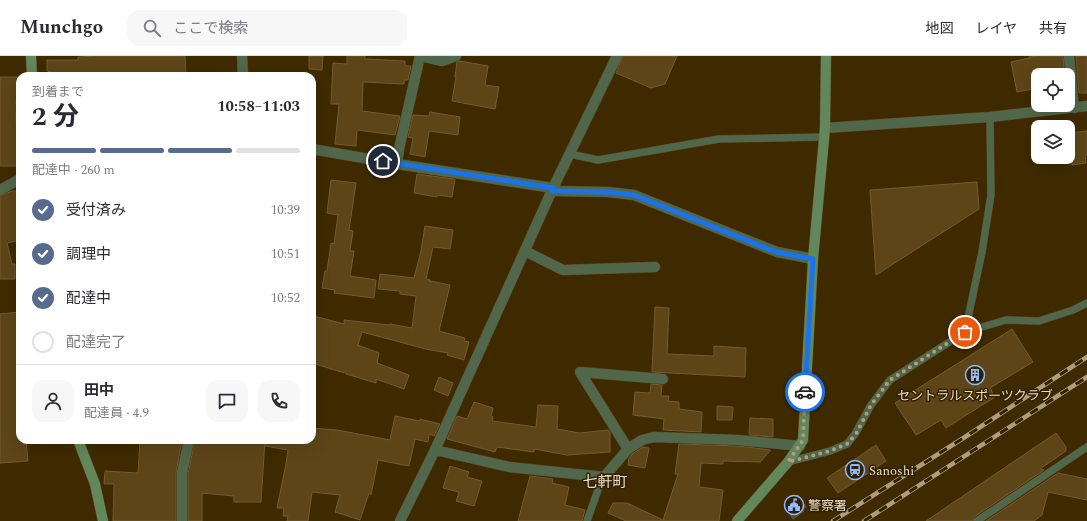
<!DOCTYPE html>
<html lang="ja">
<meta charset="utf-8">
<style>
body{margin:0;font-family:Spectral,"Noto Sans JP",serif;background:#f7f7f7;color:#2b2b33;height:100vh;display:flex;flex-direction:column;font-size:15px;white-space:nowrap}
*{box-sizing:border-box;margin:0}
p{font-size:13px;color:#7c7c81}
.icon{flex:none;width:22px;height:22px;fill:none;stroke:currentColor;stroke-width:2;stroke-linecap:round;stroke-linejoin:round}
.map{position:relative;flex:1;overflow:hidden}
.drawer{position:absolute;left:16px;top:16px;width:300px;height:372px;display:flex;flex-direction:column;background:#fff;border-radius:12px;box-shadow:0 4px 16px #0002}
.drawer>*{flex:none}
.tools{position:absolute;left:1031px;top:12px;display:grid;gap:8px}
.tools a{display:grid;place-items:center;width:44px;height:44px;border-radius:8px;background:#fff;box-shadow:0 4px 16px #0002;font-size:20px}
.pin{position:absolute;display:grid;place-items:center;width:34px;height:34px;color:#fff;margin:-17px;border:2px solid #fff;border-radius:50%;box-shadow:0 1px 4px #0007}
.courier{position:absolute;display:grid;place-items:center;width:40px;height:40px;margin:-20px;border:3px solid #1a73e8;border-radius:50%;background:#fff;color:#222;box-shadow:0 1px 5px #0007}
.overview em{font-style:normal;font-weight:700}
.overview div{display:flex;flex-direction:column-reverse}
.overview{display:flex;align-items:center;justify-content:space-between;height:68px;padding:0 16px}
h1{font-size:26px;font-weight:700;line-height:30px}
.bar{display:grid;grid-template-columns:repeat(4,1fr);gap:6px 4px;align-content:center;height:48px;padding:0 16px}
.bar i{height:5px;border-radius:3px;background:#e1e1e2}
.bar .current{background:#586a8e}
.bar p{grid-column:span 4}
.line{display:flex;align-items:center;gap:10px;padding:0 16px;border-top:1px solid #e1e1e2}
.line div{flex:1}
.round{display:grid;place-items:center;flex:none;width:42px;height:42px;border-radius:12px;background:#f7f7f7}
ol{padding:0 16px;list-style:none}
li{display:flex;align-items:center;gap:12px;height:44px}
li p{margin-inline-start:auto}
li .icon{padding:4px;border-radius:50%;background:#586a8e;color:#fff;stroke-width:4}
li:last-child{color:#7c7c81}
li i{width:22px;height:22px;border:2px solid #e1e1e2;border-radius:50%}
header{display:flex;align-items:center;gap:24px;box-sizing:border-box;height:56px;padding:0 20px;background:#fff;border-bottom:1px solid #e1e1e2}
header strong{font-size:19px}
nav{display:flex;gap:22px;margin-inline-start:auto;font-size:14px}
.search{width:280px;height:36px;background:#f7f7f7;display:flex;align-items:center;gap:10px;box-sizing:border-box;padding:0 14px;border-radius:12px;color:#7c7c81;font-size:15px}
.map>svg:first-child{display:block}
.building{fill:#5d4518;stroke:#725b32}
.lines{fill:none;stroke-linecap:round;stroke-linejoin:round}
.lane-casing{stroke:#5a4620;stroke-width:8}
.street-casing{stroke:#5a4620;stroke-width:11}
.secondary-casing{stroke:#5a4620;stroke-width:11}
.lane{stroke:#50674b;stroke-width:7}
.street{stroke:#50674b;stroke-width:10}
.secondary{stroke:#62875a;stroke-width:10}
.rail-casing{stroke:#ad9d80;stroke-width:4.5}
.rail{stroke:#312101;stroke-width:3;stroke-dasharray:9;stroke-linecap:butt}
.done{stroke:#ae9e81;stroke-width:4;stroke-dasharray:0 7.2}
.route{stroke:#1a73e8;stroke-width:5}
.labels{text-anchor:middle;stroke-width:3;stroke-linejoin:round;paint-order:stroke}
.poi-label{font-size:13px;fill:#e9dcc6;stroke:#312101;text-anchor:start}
.quarter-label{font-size:15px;fill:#e9dcc6;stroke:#312101}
</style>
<header>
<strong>Munchgo</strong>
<div class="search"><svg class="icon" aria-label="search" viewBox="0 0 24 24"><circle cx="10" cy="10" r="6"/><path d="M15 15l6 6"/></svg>ここで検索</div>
<nav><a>地図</a><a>レイヤ</a><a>共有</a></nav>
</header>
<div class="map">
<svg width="1087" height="465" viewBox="0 0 1087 465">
<rect width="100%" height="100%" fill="#3f2a00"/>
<g class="building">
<polygon points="98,0 185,0 186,20 62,20 62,19 51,19 51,16 47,15 47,4 78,4 78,1"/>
<polygon points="309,0 323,0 322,14 309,13"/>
<polygon points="347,0 365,0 365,3 405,5 405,10 411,10 408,24 404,24 404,28 363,26 362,55 400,60 395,79 357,74 356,90 335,88 339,48 331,48 333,7 347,8"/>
<polygon points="623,0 677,0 665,28 651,32 616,17"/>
<polygon points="1039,0 1063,0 1064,13 1041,16 1041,19 1038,19 1038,32 1017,36 1011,6 1029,2 1029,1"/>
<polygon points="1076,0 1087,0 1087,37 1079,37"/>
<polygon points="460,5 488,10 485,29 499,31 495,53 452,45 456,21 455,21 457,6"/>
<polygon points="0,21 20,21 20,44 16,44 17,56 16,56 17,94 20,94 20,110 0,110"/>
<polygon points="430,56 460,61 458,79 429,75 425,101 410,98 413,82 408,81 413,59 429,60"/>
<polygon points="1087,75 1087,99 1085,99 1086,107 1072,109 1069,77"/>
<polygon points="417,118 455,123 452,141 437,139 437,141 414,137"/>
<polygon points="331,124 356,127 349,174 353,175 350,195 354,195 350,220 376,224 374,242 334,237 335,234 322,232 325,215 327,215 331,187 334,188 338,159 327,157"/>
<polygon points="977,126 979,153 876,219 870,134"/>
<polygon points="12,135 20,135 20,184 7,187 12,208 15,208 15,223 0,223 0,140"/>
<polygon points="425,170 453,174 450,193 433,191 426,223 430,224 430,225 450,229 439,275 465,282 464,285 469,286 464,304 447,299 448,297 426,293 362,276 358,289 379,297 377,307 409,319 404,333 376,323 376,327 346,318 346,317 338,315 312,307 312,269 314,260 344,268 344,264 390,269 390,268 412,272 416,240 400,238 400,235 378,233 380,218 414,222 421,195"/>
<polygon points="655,251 669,252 667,298 714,300 714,290 746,292 745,321 652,316"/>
<polygon points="20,256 20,309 18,309 20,339 20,384 26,384 28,405 0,407 0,258"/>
<polygon points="1012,273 1033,306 990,332 995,341 946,372 941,364 916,379 895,347"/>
<polygon points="439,321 453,327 448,340 434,334"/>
<polygon points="651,328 662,329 661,340 669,340 668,345 679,346 679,353 702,356 701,376 663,374 664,363 633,359 635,336 650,337"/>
<polygon points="474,346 493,352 491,360 493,361 492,365 536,371 538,349 558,350 557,373 580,377 608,374 610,376 610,396 567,399 534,393 534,396 497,391 495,396 447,383 457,360 467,363"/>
<polygon points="717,350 733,351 732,364 717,364"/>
<polygon points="395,360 420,365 420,363 440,368 434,380 429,378 428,386 415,383 409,410 378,404 371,439 369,437 360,464 335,456 340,439 312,436 308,465 287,465 288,460 283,460 284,452 277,452 286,408 288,394 265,390 266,384 312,384 312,372 337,374 390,384"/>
<polygon points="750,362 773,363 773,381 749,379"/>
<polygon points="1056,377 1066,391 1066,395 1040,413 1044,414 974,461 972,465 926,465"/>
<polygon points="140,384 182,384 176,417 176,465 113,465 114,428 104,428 105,415 138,417"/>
<polygon points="195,384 265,384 261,446 234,446 234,440 202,437 202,465 188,465 188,418"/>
<polygon points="679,388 738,390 770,394 770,395 760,406 723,405 723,408 701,407 699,431 723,434 719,465 626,465 608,457 613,447 627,447 663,464 678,418 675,418"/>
<polygon points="876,389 886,405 838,437 827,422"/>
<polygon points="643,391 649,392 645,412 628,409 629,402 632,398"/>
<polygon points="450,410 469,416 467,421 482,425 474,450 456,445 459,436 443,432"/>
<polygon points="1058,417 1087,423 1087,444 1048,436 1042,459 1034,465 986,465"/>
<polygon points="530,420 553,423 552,427 569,431 565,449 585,454 582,465 518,465"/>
<polygon points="798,439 806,451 803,453 804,455 793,463 784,448"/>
</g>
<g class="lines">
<g class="lane-casing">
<g id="lane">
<polyline points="570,98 598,104 719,83 824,81"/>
<polyline points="965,276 1006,264 1039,265 1073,254 1087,247"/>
<polyline points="788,406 830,395 847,388 855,378 871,349 890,324 965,276 982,196 991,139 990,61"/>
<polyline points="587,465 598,434 604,421"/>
<polyline points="977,465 1087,391"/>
</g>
</g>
<g class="street-casing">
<g id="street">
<polyline points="242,0 243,20"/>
<polyline points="1069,0 1074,52"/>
<polyline points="825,72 990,61 1087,50"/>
<polyline points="312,93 397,108 553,132"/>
<polyline points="397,108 399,93 420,0 442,5 456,0"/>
<polyline points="0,134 20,123"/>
<polyline points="552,135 608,136 634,139 777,196 813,203"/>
<polyline points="525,195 563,214 655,211"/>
<polyline points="628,393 580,316 663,323"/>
<polyline points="435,394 509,411 604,421 628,393 642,384 654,381 738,384 800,390"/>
<polyline points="182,465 182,417 189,384"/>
<polyline points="400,465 435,394 553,132 617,0"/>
</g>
</g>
<g class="secondary-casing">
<g id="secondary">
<polyline points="31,0 32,20"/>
<polyline points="78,384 95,428 103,465"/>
<polyline points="737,465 788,406 803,384 813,203 825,72 826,0"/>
</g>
</g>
<use href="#lane" class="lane"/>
<use href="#street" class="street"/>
<use href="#secondary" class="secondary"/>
<g class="rail-casing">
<g id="rail">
<polyline points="833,465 965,381 1087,301"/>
<polyline points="864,465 1087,321"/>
</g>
</g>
<use href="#rail" class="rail"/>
</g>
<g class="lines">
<polyline class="done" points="805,336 803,384 788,406 830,395 847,388 856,378 871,349 890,324 965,276"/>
<polyline class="route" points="383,105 553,132 552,135 608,136 634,139 776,196 813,203 805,336"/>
</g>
<defs>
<g id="building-ring" transform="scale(1)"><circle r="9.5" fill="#312101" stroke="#8fb8fd" stroke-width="1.5"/><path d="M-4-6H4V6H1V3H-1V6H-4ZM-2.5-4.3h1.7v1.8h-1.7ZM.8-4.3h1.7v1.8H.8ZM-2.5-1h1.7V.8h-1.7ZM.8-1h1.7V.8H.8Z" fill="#8fb8fd"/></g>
<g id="station-ring" transform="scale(1)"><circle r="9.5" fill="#312101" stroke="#8fb8fd" stroke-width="1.5"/><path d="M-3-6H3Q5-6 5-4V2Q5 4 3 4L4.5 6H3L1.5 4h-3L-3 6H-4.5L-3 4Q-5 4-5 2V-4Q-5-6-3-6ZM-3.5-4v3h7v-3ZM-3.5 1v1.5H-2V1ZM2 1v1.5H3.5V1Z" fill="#8fb8fd"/></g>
<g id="civic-ring" transform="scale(1)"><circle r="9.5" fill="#312101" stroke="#8fb8fd" stroke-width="1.5"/><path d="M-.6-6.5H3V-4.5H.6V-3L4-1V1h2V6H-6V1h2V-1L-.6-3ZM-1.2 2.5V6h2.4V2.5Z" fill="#8fb8fd"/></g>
</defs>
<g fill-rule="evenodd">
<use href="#building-ring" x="975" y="319"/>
<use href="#station-ring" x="855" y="414"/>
<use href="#civic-ring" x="794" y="449"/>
</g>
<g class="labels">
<g class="poi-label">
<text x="975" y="344" text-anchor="middle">セントラルスポーツクラブ</text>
<text x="869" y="419">Sanoshi</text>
<text x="808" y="454">警察署</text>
</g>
<g class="quarter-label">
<text x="605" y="431">七軒町</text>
</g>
</g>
</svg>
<div class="tools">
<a><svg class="icon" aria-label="locate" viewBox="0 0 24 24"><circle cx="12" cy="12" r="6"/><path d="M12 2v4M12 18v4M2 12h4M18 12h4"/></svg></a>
<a><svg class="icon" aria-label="layers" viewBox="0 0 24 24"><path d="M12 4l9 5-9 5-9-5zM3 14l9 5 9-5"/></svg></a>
</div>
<div class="pin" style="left:965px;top:276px;background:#ea580c"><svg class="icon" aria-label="bag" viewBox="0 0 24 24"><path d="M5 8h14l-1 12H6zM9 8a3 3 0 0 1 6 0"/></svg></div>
<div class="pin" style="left:383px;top:105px;background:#1f2937"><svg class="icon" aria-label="home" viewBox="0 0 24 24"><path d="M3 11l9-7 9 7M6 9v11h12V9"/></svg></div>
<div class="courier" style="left:805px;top:336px"><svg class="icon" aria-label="car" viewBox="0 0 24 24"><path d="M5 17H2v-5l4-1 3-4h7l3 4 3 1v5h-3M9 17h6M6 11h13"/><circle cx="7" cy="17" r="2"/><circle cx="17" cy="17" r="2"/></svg></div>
<section class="drawer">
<div class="overview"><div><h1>2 分</h1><p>到着まで</p></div><em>10:58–11:03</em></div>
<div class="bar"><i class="current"></i><i class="current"></i><i class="current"></i><i></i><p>配達中 · 260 m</p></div>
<ol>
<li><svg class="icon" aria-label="check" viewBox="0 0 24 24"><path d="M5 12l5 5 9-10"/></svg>受付済み<p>10:39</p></li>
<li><svg class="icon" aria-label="check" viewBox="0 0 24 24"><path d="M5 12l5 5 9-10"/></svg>調理中<p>10:51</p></li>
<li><svg class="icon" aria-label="check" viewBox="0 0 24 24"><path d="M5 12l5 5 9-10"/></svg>配達中<p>10:52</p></li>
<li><i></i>配達完了</li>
</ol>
<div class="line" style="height:72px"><a class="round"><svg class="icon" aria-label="person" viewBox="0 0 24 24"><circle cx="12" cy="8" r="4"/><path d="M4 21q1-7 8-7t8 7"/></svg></a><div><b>田中</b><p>配達員 · 4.9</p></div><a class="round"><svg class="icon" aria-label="chat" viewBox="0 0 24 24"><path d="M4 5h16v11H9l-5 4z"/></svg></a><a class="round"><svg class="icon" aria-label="phone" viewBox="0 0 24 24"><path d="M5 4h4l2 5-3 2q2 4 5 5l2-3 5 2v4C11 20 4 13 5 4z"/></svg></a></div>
</section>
</div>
